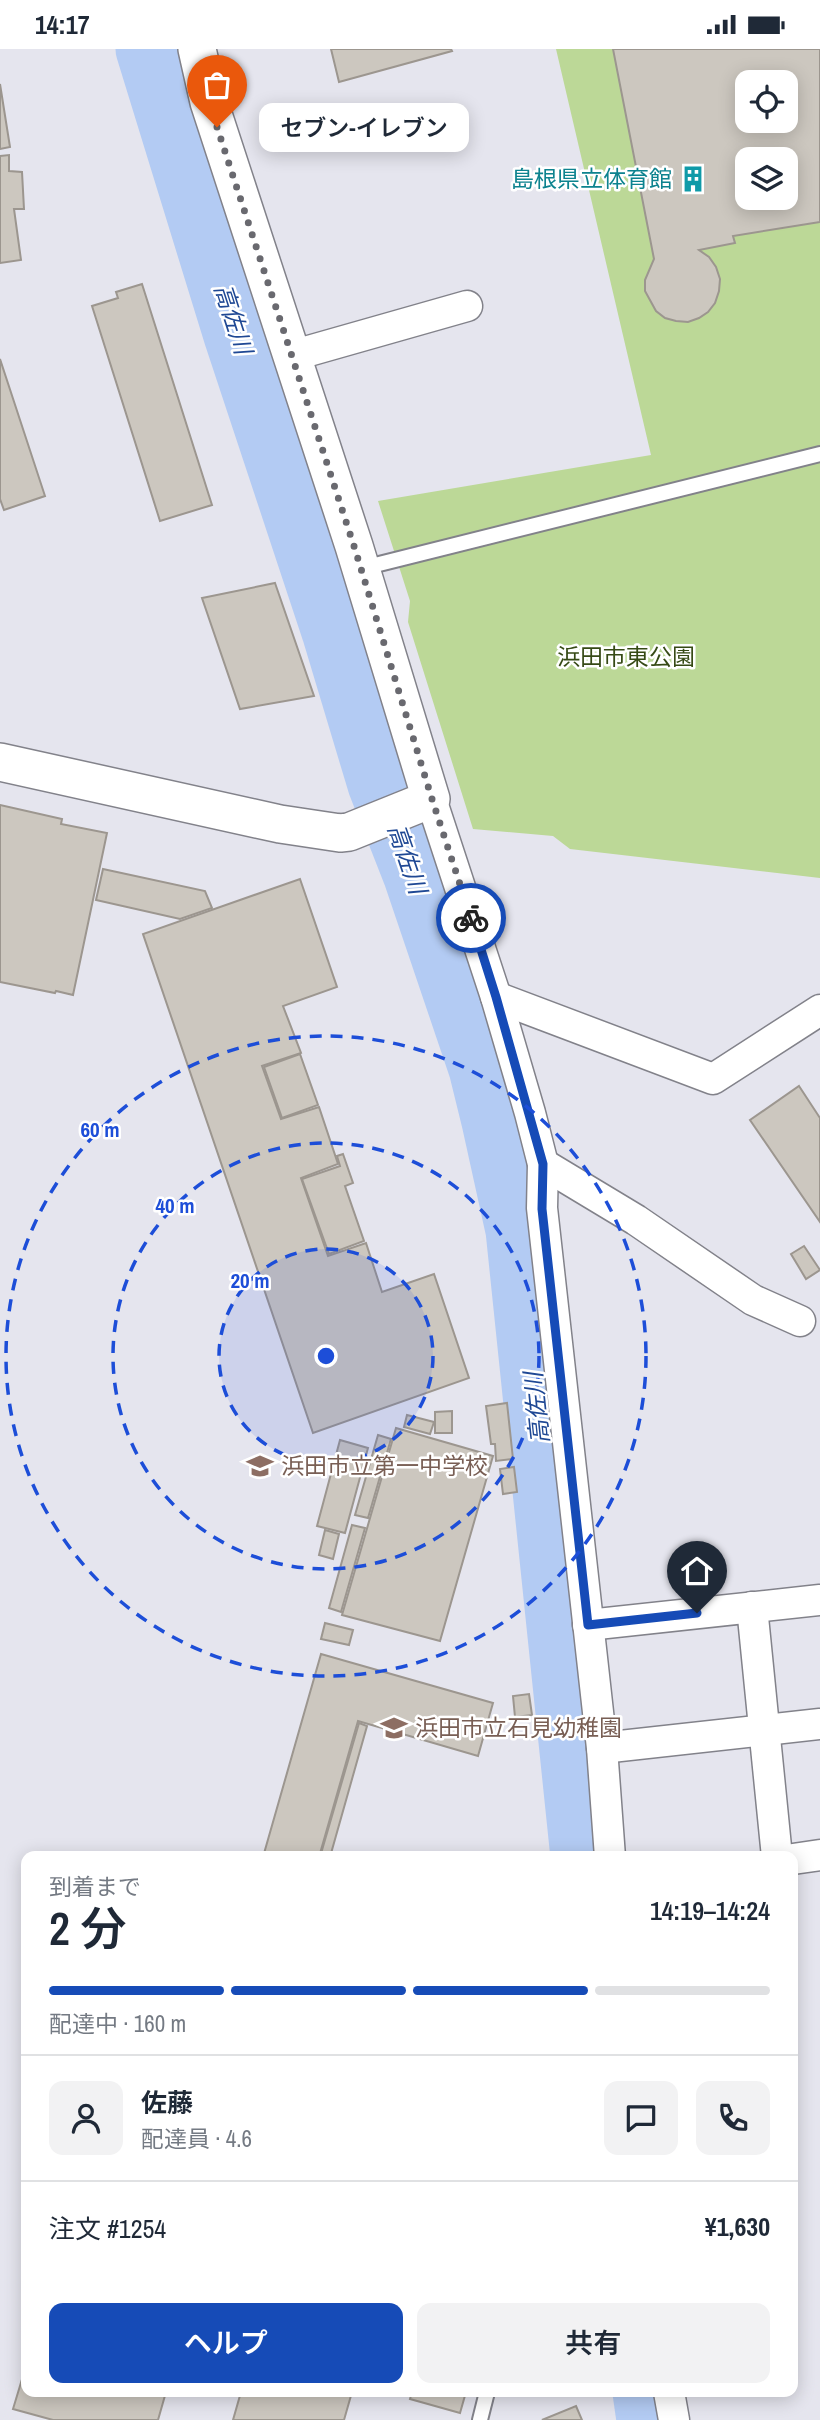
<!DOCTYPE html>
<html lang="ja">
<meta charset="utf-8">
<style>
body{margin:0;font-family:"Archivo Narrow","Noto Sans JP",sans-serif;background:#f2f2f3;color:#1f2937;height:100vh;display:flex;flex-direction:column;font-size:26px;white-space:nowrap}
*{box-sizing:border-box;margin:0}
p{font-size:23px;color:#747a83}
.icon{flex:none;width:38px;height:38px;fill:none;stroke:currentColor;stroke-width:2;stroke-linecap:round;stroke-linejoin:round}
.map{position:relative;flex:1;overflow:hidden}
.details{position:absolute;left:21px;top:1802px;width:777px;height:546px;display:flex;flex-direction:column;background:#fff;border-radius:14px;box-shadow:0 4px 18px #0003}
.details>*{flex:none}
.fabs{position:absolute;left:735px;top:21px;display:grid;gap:14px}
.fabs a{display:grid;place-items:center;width:63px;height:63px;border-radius:14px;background:#fff;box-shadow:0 4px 18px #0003;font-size:35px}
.pin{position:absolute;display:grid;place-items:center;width:60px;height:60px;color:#fff;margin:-72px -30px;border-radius:50% 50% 50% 0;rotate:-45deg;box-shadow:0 0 7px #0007}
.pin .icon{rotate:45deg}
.courier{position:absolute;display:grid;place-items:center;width:70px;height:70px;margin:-35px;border:5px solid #164bb7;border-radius:50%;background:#fff;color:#222;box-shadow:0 2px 9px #0007}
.bubble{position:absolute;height:49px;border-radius:14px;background:#fff;box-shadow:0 4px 18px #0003;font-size:23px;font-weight:600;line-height:49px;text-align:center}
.summary em{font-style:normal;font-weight:600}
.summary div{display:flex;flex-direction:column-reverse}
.summary{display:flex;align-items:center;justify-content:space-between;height:119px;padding:0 28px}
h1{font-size:46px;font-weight:600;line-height:52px}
.bar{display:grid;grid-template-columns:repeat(4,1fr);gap:10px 7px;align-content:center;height:84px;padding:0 28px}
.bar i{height:9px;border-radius:5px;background:#e0e1e3}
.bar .active{background:#164bb7}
.bar p{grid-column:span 4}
.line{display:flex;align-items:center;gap:18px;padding:0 28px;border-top:2px solid #e0e1e3}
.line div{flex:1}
.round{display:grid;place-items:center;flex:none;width:74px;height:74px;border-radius:14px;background:#f2f2f3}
.primary-button{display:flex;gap:14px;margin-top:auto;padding:14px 28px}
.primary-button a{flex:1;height:80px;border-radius:14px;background:#164bb7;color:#fff;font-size:28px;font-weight:600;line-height:80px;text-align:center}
.primary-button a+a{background:#f2f2f3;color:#1f2937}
.status{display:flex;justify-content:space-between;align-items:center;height:49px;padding:0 35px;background:#fff;direction:ltr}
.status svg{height:19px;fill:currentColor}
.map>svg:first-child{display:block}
.green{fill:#bcd897;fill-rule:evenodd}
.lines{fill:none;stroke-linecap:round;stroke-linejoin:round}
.river{stroke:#b3cbf3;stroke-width:65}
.building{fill:#ccc7bf;stroke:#9c968f;stroke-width:2;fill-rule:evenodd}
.service-casing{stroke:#82828a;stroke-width:18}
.minor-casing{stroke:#82828a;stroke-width:33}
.tertiary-casing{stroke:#82828a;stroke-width:40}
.service{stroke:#fff;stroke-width:14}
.minor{stroke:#fff;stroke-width:30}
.tertiary{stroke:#fff;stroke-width:37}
.done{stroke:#69696f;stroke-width:7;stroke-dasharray:0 12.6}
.route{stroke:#164bb7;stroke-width:9}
.ring{fill:none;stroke:#1d4ed8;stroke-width:3.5;stroke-dasharray:12 9}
.labels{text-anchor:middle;stroke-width:5;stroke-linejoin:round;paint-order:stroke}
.culture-label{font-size:23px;fill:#0d838f;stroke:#fff;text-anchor:end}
.park-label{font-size:23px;fill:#364a15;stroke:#fff}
.education-label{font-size:23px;fill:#785e54;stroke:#fff;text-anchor:start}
.water-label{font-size:24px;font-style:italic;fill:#1f4894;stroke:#fff}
.centre{fill:#1d4ed8;stroke:#fff;stroke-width:3.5}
.ring-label{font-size:21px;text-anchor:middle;font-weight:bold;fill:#1d4ed8;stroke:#fff;stroke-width:5;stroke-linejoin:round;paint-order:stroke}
</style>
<div class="status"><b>14:17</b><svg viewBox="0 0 49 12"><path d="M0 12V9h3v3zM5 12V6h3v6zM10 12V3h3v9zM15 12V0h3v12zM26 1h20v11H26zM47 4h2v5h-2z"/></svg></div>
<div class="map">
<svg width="820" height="2371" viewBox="0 0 820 2371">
<rect width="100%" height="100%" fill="#e5e5ee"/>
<path class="green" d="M556,0h264v829l-250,-29 -17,-13 -80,-7 -65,-207 2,-21 -32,-100 273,-46zM747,33h39v39h-39zM747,110h39v39h-39z"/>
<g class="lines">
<g class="river">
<polyline points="148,0 236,286 334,582 380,735 416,827 481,1019 494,1072 518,1181 583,1808"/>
<polyline points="645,2343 649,2371"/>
</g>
</g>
<g class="building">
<polygon points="331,0 451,0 452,2 339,33"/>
<path d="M613,0h207v173l-87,14 2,7 -36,7 10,7 7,10 4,12 -1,12 -4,12 -7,9 -9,6 -11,4 -12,-1 -11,-3 -9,-7 -11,-20v-11l9,-21zM747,33h39v39h-39zM747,110h39v39h-39z"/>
<polygon points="0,35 10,98 0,100"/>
<polygon points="9,106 9,122 22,123 24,160 14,160 21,211 0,214 0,107"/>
<polygon points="142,235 212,456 160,472 92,257 118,249 116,243"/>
<polygon points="0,310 45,447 4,461 0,450"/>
<polygon points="275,534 314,647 240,660 202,549"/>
<polygon points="0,756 62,770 61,775 107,784 73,946 56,942 55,944 0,933"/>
<polygon points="103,820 205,842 212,859 180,870 96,851"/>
<polygon points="300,830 337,938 283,957 301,1004 262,1017 281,1070 319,1058 338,1115 301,1129 328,1207 366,1194 382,1243 434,1225 469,1329 313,1384 143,885"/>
<polygon points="300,1005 318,1056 282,1069 264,1018"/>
<polygon points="799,1037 820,1069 820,1173 750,1071"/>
<polygon points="343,1105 353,1134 345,1137 364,1192 329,1205 302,1130 340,1117 337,1107"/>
<polygon points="804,1197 820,1221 806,1230 791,1205"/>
<polygon points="507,1354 513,1410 496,1412 495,1395 491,1395 486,1357"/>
<polygon points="452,1362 452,1384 435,1384 435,1363"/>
<polygon points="407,1366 434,1373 430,1385 404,1378"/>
<polygon points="396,1379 493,1407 440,1592 342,1566"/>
<polygon points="378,1386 391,1390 368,1469 355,1466"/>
<polygon points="340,1391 368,1399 345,1484 317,1477"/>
<polygon points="514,1418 517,1443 503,1445 500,1420"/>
<polygon points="352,1476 365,1479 341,1563 329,1559"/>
<polygon points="325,1481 339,1485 333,1510 319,1506"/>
<polygon points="325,1574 353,1581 349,1596 321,1590"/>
<polygon points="321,1605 493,1654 478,1707 358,1672 319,1808 263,1808"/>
<polygon points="529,1645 532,1666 515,1668 513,1647"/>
<polygon points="359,1674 367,1677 330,1808 320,1808"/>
<polygon points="26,2317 26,2343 166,2343 158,2371 53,2371 13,2360"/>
<polygon points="241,2343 352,2343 344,2371 233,2371"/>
<polygon points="412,2343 466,2343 460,2364 410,2350"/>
<polygon points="576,2357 582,2371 542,2371"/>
</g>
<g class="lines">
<g class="service-casing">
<g id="service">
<polyline points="363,519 820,405"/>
<polyline points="480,2371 487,2343"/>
</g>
</g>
<g class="minor-casing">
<g id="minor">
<polyline points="291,307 467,257"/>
<polyline points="431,750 496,948 530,1064 543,1115 542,1159 602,1699 610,1808"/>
<polyline points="496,948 713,1030 820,961"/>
<polyline points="543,1115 636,1171 753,1251 800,1272"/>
<polyline points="752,1558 777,1808"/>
<polyline points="588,1576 820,1551"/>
<polyline points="602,1699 820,1675"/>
<polyline points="793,1810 820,1806"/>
<polyline points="669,2343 674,2371"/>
</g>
</g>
<g class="tertiary-casing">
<polyline id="tertiary" points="0,713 280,775 340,784 349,783 431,750 354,497 209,53 197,0"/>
</g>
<use href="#service" class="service"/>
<use href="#minor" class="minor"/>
<use href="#tertiary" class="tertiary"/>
</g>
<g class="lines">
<polyline class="done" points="217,78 354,497 432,750 471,869"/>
<polyline class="route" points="471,869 496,948 543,1115 542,1160 588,1576 697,1564"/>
</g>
<circle cx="326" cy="1307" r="107" fill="#1d4ed8" fill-opacity=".12"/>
<g class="ring">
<circle cx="326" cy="1307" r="107"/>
<circle cx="326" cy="1307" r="213"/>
<circle cx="326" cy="1307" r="320"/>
</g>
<defs>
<g id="building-bare" transform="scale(2.1)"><path d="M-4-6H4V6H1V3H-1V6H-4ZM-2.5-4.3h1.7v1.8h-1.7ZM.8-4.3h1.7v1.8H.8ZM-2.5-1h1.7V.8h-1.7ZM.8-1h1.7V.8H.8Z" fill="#0f9aa8" stroke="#fff" stroke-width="2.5" paint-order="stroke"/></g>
<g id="school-bare" transform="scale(2.1)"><path d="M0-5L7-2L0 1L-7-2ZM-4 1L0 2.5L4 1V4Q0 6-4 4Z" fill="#8d6e63" stroke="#fff" stroke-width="2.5" paint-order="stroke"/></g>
</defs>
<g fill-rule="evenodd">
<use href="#building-bare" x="693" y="130"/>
<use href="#school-bare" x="260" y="1417"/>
<use href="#school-bare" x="394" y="1679"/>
</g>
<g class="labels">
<g class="culture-label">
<text x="672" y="138">島根県立体育館</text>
</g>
<g class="park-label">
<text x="626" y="616">浜田市東公園</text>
</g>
<g class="education-label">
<text x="281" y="1425">浜田市立第一中学校</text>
<text x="415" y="1687">浜田市立石見幼稚園</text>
</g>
<g class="water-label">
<text transform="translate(233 270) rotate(72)" y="8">高佐川</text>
<text transform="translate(407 810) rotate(71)" y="8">高佐川</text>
<text transform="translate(537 1359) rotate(-96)" y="8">高佐川</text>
</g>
</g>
<circle cx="326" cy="1307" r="10" class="centre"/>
<g class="ring-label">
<text x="100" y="1088">60 m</text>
<text x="175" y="1164">40 m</text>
<text x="250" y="1239">20 m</text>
</g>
</svg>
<div class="fabs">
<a><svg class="icon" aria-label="locate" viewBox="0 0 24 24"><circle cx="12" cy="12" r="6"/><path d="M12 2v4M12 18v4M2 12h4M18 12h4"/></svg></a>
<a><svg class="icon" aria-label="layers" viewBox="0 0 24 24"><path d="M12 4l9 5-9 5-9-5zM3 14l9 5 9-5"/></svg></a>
</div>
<div class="pin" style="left:217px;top:78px;background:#ea580c"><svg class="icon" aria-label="bag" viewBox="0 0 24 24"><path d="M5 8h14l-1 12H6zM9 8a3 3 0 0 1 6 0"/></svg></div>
<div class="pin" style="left:697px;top:1564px;background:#1f2937"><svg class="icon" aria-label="home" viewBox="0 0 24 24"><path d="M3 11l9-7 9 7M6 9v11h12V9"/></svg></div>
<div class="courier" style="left:471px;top:869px"><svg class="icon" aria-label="bike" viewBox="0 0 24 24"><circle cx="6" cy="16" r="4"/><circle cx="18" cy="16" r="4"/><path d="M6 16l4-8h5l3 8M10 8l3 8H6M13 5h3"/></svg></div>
<div class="bubble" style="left:259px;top:54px;width:210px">セブン-イレブン</div>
<section class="details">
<div class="summary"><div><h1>2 分</h1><p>到着まで</p></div><em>14:19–14:24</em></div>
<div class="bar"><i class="active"></i><i class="active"></i><i class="active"></i><i></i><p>配達中 · 160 m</p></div>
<div class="line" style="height:126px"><a class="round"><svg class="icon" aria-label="person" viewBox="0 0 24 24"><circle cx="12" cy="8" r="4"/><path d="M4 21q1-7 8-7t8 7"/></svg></a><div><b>佐藤</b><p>配達員 · 4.6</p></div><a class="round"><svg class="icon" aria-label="chat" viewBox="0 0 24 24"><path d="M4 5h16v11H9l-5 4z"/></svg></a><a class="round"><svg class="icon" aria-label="phone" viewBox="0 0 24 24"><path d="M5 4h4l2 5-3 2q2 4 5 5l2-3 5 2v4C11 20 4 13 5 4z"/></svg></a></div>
<div class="line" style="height:91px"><div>注文 #1254</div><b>¥1,630</b></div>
<div class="primary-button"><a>ヘルプ</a><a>共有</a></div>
</section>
</div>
